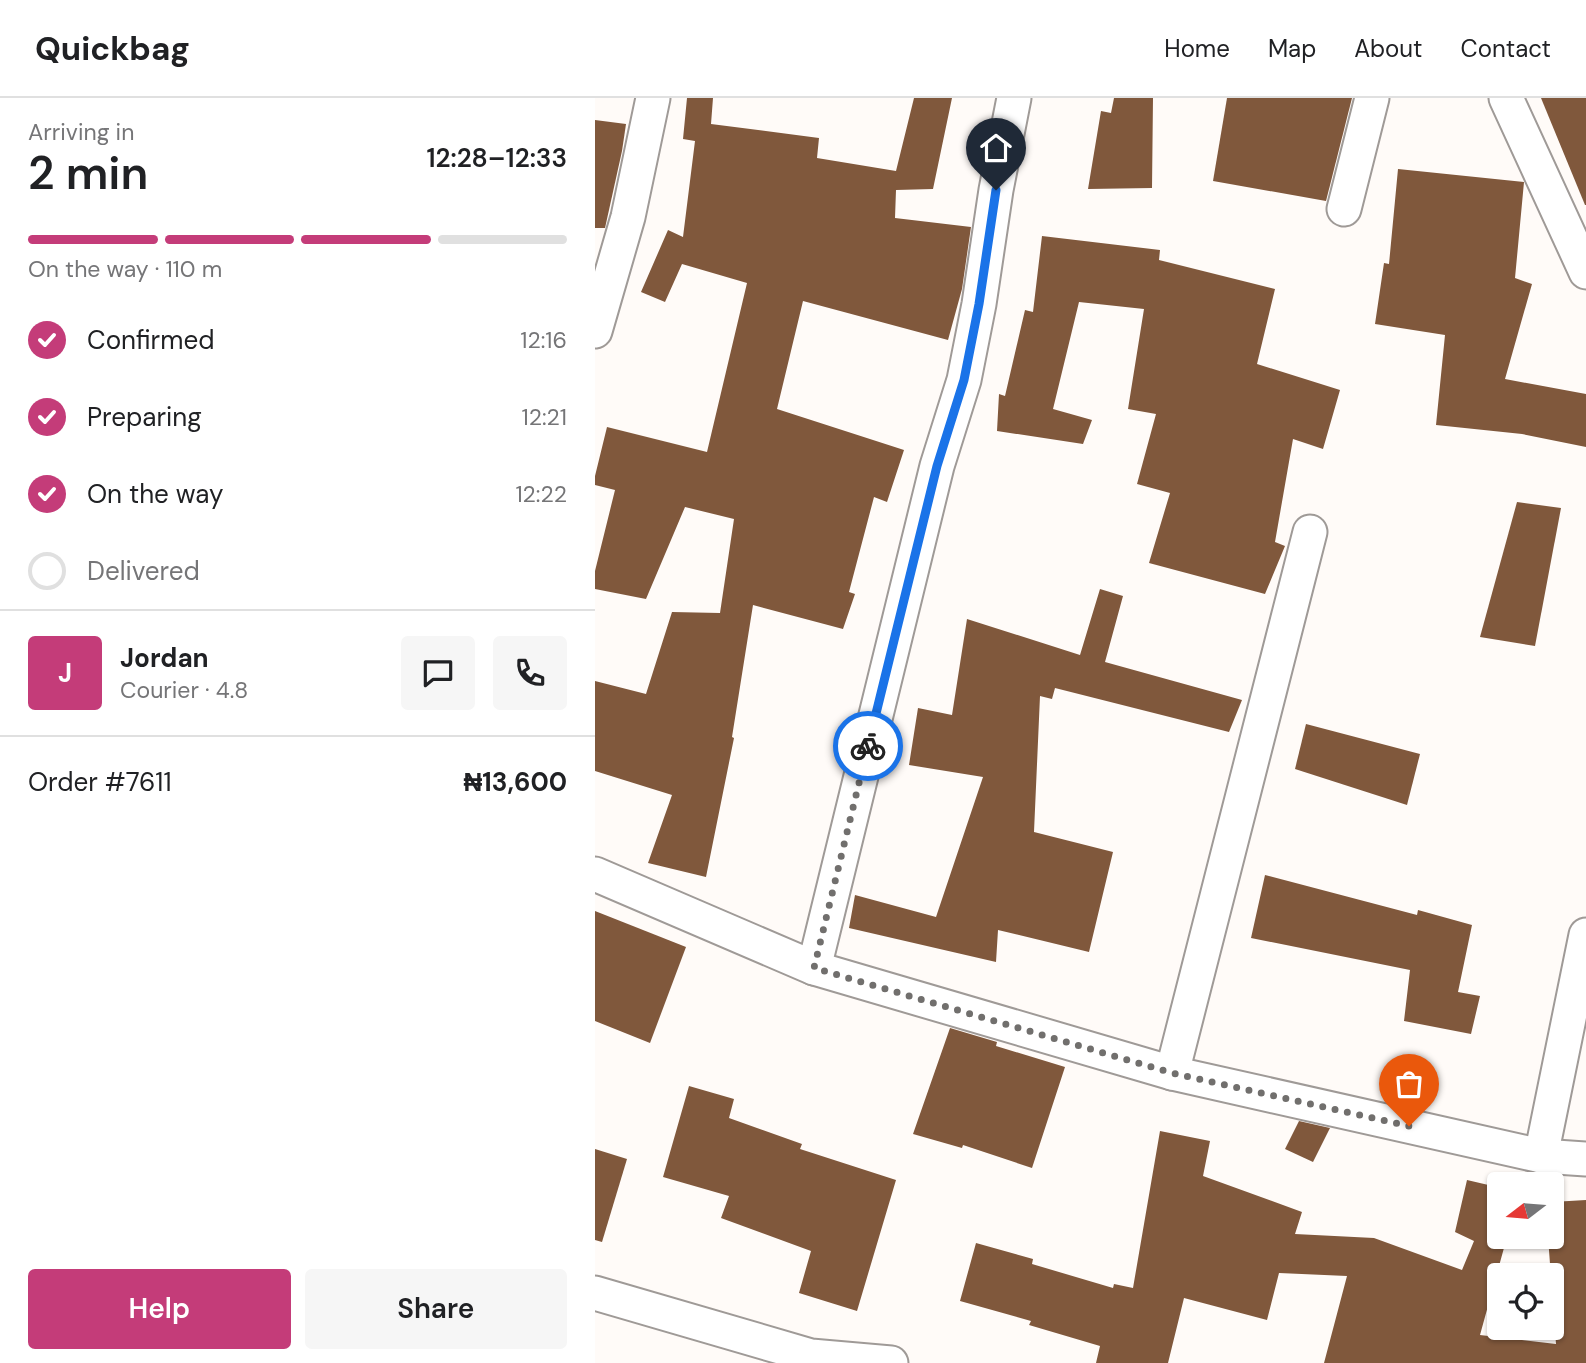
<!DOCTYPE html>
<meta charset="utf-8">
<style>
body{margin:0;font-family:"DM Sans",sans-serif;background:#f6f6f6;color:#202124;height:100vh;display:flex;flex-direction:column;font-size:26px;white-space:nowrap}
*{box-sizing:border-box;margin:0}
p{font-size:23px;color:#757577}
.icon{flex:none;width:38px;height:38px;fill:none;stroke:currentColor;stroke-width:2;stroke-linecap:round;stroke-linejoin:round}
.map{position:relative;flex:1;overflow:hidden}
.side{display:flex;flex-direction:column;background:#fff;width:595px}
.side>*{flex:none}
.needle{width:46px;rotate:254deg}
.controls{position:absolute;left:892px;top:1074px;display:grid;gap:14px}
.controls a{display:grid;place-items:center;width:77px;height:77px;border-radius:7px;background:#fff;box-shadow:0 2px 5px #0004;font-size:35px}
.pin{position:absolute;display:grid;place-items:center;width:60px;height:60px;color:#fff;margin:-72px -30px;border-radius:50% 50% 50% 0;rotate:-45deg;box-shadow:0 0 7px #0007}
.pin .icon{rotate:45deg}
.courier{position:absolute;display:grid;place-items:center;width:70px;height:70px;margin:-35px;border:5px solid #1a73e8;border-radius:50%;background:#fff;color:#222;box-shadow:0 2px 9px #0007}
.overview em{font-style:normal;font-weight:600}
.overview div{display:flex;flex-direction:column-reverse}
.overview{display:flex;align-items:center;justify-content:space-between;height:119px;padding:0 28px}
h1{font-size:46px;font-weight:600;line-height:52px}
.bar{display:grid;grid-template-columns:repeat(4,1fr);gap:10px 7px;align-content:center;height:84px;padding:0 28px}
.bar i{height:9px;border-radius:5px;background:#e0e0e0}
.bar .current{background:#c43c79}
.bar p{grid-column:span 4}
.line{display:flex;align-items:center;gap:18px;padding:0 28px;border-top:2px solid #e0e0e0}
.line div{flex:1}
.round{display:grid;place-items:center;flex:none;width:74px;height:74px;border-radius:7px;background:#f6f6f6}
ol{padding:0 28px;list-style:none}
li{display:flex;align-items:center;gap:21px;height:77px}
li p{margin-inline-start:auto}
li .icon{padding:7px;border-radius:50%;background:#c43c79;color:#fff;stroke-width:4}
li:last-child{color:#757577}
li i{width:38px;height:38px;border:4px solid #e0e0e0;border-radius:50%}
.cta{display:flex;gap:14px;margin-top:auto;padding:14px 28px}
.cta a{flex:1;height:80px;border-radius:7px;background:#c43c79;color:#fff;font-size:28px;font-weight:600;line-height:80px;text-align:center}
.cta a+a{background:#f6f6f6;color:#202124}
header{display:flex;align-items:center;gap:42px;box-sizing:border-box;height:98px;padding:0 35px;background:#fff;border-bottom:2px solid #e0e0e0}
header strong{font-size:33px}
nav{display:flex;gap:38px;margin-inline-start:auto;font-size:24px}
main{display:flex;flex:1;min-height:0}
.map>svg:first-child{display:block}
.building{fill:#80583c}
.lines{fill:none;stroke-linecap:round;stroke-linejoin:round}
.minor-casing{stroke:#9f9a97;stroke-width:37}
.minor{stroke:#fff;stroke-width:33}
.done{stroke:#716f6d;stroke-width:7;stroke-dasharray:0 12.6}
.route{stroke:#1a73e8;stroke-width:9}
</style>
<header>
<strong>Quickbag</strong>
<nav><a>Home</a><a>Map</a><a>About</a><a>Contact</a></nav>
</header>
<main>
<section class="side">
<div class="overview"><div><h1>2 min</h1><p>Arriving in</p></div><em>12:28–12:33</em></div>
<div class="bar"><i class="current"></i><i class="current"></i><i class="current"></i><i></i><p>On the way · 110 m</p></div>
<ol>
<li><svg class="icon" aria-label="check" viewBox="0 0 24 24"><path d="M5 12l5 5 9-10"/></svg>Confirmed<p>12:16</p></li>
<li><svg class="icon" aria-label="check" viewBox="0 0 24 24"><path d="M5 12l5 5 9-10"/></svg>Preparing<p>12:21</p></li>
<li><svg class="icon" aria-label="check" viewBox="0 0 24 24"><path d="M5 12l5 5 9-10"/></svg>On the way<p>12:22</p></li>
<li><i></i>Delivered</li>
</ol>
<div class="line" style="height:126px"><b class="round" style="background:#c43c79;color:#fff">J</b><div><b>Jordan</b><p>Courier · 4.8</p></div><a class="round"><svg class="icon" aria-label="chat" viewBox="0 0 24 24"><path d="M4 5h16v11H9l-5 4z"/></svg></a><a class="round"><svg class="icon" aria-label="phone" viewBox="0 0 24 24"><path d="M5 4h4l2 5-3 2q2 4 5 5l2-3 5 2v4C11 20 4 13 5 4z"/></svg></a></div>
<div class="line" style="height:91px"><div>Order #7611</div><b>₦13,600</b></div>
<div class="cta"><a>Help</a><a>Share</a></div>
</section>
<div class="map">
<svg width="991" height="1265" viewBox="0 0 991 1265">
<rect width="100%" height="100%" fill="#fffbf8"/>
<g class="building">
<polygon points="92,0 118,0 116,26 224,40 222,60 301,73 319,0 357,0 338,91 301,92 300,120 376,129 367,191 353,242 208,203 182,311 309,352 292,404 279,399 254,494 260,496 248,531 158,507 137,639 139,640 111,779 53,765 77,697 0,673 0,583 51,596 77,514 125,515 139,421 90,409 51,501 0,491 0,473 20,392 0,387 0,378 12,329 112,354 152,185 87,166 70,204 46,194 73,132 88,139 100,43 88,41"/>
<polygon points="519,0 558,0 557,90 493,91 506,13 516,15"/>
<polygon points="632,0 757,0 731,103 618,83"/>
<polygon points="946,0 991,0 991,107 990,107"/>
<polygon points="0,22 31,26 27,53 10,130 0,130"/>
<polygon points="803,71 929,84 920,180 937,186 910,281 991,296 991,349 927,336 841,327 850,237 780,226 789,165 794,166"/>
<polygon points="447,138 565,152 564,162 680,191 662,266 745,292 728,351 698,341 680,444 690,448 670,496 554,465 575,395 542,386 561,316 533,311 549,211 484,204 458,311 497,322 488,346 402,333 404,296 410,298 430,212 438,214"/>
<polygon points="922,404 966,410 940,548 885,539"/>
<polygon points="505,491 528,498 510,564 647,602 634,634 460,590 457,601 445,598 439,734 518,754 494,854 403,832 401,864 254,830 260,797 341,819 388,679 314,667 323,610 357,617 372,521 485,557"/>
<polygon points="711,626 825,656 812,707 700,671"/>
<polygon points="670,777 822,817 823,812 877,827 863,894 885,898 876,936 809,923 815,872 656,840"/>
<polygon points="0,813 91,849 55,945 0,923"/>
<polygon points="355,930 402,944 401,948 470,969 437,1070 368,1047 367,1050 318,1036"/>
<polygon points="94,988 139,1001 134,1020 207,1046 205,1051 301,1082 262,1213 204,1195 216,1153 126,1120 134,1098 68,1079"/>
<polygon points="704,1023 735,1030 718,1064 690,1051"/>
<polygon points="565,1033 615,1043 608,1078 707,1114 700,1136 779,1140 867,1172 879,1143 860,1134 872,1082 902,1089 905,1084 905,1139 912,1139 885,1237 961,1246 953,1139 957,1139 957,1104 991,1102 991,1265 729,1265 752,1178 684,1175 672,1222 589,1200 573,1265 501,1265 505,1248 434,1227 436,1223 365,1203 381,1145 438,1161 437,1166 518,1190 519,1186 538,1190"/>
<polygon points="0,1051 32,1061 7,1144 0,1142"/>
</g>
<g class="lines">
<g class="minor-casing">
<g id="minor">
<polyline points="911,0 991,174"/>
<polyline points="749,111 777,0"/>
<polyline points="0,233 33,119 58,0"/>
<polyline points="0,776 219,870 577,975 946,1058 991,1061"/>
<polyline points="219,870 342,368 369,282 384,206 401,92 419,0"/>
<polyline points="577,975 715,434"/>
<polyline points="946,1058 991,837"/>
<polyline points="0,1195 216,1258 296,1265"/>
</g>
</g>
<use href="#minor" class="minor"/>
</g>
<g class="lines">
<polyline class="done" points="273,648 219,870 577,975 814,1028"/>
<polyline class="route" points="273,648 342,368 369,282 384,206 401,92"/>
</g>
</svg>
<div class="controls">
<a><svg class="needle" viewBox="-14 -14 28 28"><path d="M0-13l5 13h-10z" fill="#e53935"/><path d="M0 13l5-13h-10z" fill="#757577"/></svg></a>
<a><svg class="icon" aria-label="locate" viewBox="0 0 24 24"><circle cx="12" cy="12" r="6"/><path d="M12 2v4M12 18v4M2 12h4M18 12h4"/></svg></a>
</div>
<div class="pin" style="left:814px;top:1028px;background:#ea580c"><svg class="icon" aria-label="bag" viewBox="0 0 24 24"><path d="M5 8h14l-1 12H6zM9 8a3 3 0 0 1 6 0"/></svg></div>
<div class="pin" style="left:401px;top:92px;background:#1f2937"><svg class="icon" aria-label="home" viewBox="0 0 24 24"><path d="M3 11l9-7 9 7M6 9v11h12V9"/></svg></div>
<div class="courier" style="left:273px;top:648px"><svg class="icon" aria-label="bike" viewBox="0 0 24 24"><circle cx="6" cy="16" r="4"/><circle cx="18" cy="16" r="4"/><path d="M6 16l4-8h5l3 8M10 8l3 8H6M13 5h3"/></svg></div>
</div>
</main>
